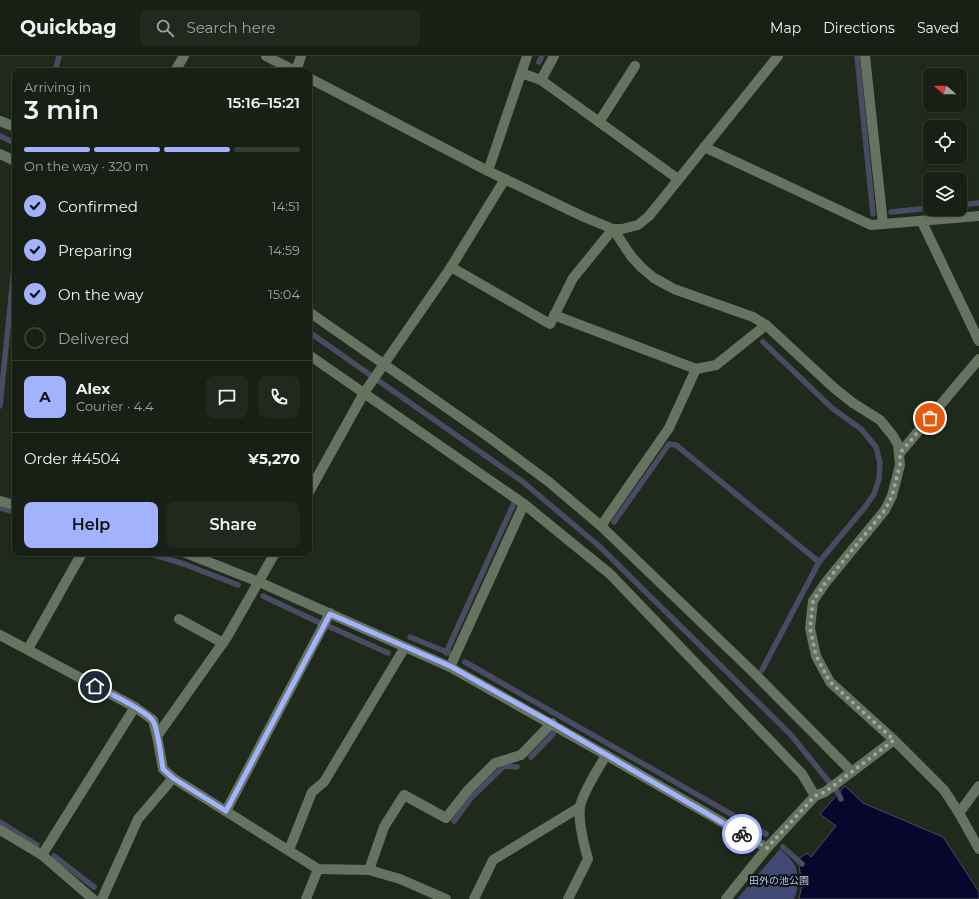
<!DOCTYPE html>
<meta charset="utf-8">
<style>
body{margin:0;font-family:Montserrat,"Noto Sans JP",sans-serif;background:#21281e;color:#f1f3f6;height:100vh;display:flex;flex-direction:column;font-size:15px;white-space:nowrap}
*{box-sizing:border-box;margin:0}
p{font-size:13px;color:#9fa3a0}
.icon{flex:none;width:22px;height:22px;fill:none;stroke:currentColor;stroke-width:2;stroke-linecap:round;stroke-linejoin:round}
.map{position:relative;flex:1;overflow:hidden}
.drawer{position:absolute;left:12px;top:12px;width:300px;height:488px;display:flex;flex-direction:column;background:#182015;border-radius:8px;box-shadow:0 1px 3px #0004,0 0 0 1px #363e34}
.drawer>*{flex:none}
.needle{width:26px;rotate:291deg}
.tools{position:absolute;left:923px;top:12px;display:grid;gap:8px}
.tools a{display:grid;place-items:center;width:44px;height:44px;border-radius:8px;background:#182015;box-shadow:0 1px 3px #0004,0 0 0 1px #363e34;font-size:20px}
.pin{position:absolute;display:grid;place-items:center;width:34px;height:34px;color:#fff;margin:-17px;border:2px solid #fff;border-radius:50%;box-shadow:0 1px 4px #0007}
.courier{position:absolute;display:grid;place-items:center;width:40px;height:40px;margin:-20px;border:3px solid #a2b2fd;border-radius:50%;background:#fff;color:#222;box-shadow:0 1px 5px #0007}
.overview em{font-style:normal;font-weight:600}
.overview div{display:flex;flex-direction:column-reverse}
.overview{display:flex;align-items:center;justify-content:space-between;height:68px;padding:0 12px}
h1{font-size:26px;font-weight:600;line-height:30px}
.bar{display:grid;grid-template-columns:repeat(4,1fr);gap:6px 4px;align-content:center;height:48px;padding:0 12px}
.bar i{height:5px;border-radius:3px;background:#363e34}
.bar .current{background:#a2b2fd}
.bar p{grid-column:span 4}
.line{display:flex;align-items:center;gap:10px;padding:0 12px;border-top:1px solid #363e34}
.line div{flex:1}
.round{display:grid;place-items:center;flex:none;width:42px;height:42px;border-radius:8px;background:#21281e}
ol{padding:0 12px;list-style:none}
li{display:flex;align-items:center;gap:12px;height:44px}
li p{margin-inline-start:auto}
li .icon{padding:4px;border-radius:50%;background:#a2b2fd;color:#111;stroke-width:4}
li:last-child{color:#9fa3a0}
li i{width:22px;height:22px;border:2px solid #363e34;border-radius:50%}
.primary-button{display:flex;gap:8px;margin-top:auto;padding:8px 12px}
.primary-button a{flex:1;height:46px;border-radius:8px;background:#a2b2fd;color:#111;font-size:16px;font-weight:600;line-height:46px;text-align:center}
.primary-button a+a{background:#21281e;color:#f1f3f6}
header{display:flex;align-items:center;gap:24px;box-sizing:border-box;height:56px;padding:0 20px;background:#182015;border-bottom:1px solid #363e34}
header strong{font-size:19px}
nav{display:flex;gap:22px;margin-inline-start:auto;font-size:14px}
.search{width:280px;height:36px;background:#21281e;display:flex;align-items:center;gap:10px;box-sizing:border-box;padding:0 14px;border-radius:8px;color:#9fa3a0;font-size:15px}
.map>svg:first-child{display:block}
.green{fill:#404974}
.water{fill:#07072d;stroke:#494b63}
.lines{fill:none;stroke-linecap:round;stroke-linejoin:round}
.stream{stroke:#494b63;stroke-width:5.5}
.minor{stroke:#667360;stroke-width:10}
.done{stroke:#9fa79b;stroke-width:4;stroke-dasharray:0 7.2}
.route{stroke:#a2b2fd;stroke-width:5}
.labels{text-anchor:middle;stroke-width:4;stroke-linejoin:round;paint-order:stroke}
.park-label{font-size:10px;fill:#b6c4fe;stroke:#0d110b}
</style>
<header>
<strong>Quickbag</strong>
<div class="search"><svg class="icon" aria-label="search" viewBox="0 0 24 24"><circle cx="10" cy="10" r="6"/><path d="M15 15l6 6"/></svg>Search here</div>
<nav><a>Map</a><a>Directions</a><a>Saved</a></nav>
</header>
<div class="map">
<svg width="979" height="843" viewBox="0 0 979 843">
<rect width="100%" height="100%" fill="#202a1c"/>
<path class="green" d="M780,793c3,3 8,7 11,11 9,10 8,27 3,39h-57z"/>
<polygon class="water" points="845,730 863,747 943,781 979,836 979,843 799,843 802,828 798,803 807,797 811,801 836,770 820,758"/>
<g class="lines">
<g class="stream">
<polyline points="857,0 873,158"/>
<polyline points="539,6 542,0"/>
<polyline points="55,15 59,0"/>
<polyline points="0,80 15,87"/>
<polyline points="960,149 979,147"/>
<polyline points="891,156 930,152"/>
<polyline points="309,276 523,426 599,490 791,679 838,737 841,743"/>
<polyline points="0,350 15,202"/>
<polyline points="0,452 15,456"/>
<polyline points="614,466 669,388 676,389 819,506"/>
<polyline points="148,497 184,508 238,529"/>
<polyline points="263,540 320,567"/>
<polyline points="328,570 388,597"/>
<polyline points="410,581 449,597"/>
<polyline points="446,597 514,447"/>
<polyline points="465,606 766,778"/>
<polyline points="762,614 819,506 865,451 874,438 879,423 880,407 876,391 861,373 832,352 763,286"/>
<polyline points="531,701 553,678"/>
<polyline points="454,765 471,742 504,710 517,711"/>
<polyline points="0,766 37,789"/>
<polyline points="783,791 802,808"/>
<polyline points="54,800 94,831"/>
</g>
<g class="minor">
<polyline points="266,0 295,15"/>
<polyline points="865,0 883,168"/>
<polyline points="175,15 184,0"/>
<polyline points="296,15 301,0"/>
<polyline points="521,17 541,24 678,123"/>
<polyline points="309,22 488,115 584,161 613,173 622,173 638,169 649,160 778,0"/>
<polyline points="541,24 554,0"/>
<polyline points="0,65 15,71"/>
<polyline points="599,66 635,10"/>
<polyline points="704,91 871,169 979,160"/>
<polyline points="0,98 15,105"/>
<polyline points="488,115 527,0"/>
<polyline points="922,166 979,285"/>
<polyline points="613,173 631,200 642,212 654,222 674,233 753,261 766,269 833,331 853,347 880,364 893,380 898,389 900,409 892,440 885,454 826,526 813,545 810,572 816,600 830,626 894,684 944,734 959,757 979,793"/>
<polyline points="451,211 550,268 573,222 613,173"/>
<polyline points="309,256 490,382 549,426 601,470 754,617 852,716"/>
<polyline points="554,259 696,313 669,372 601,470"/>
<polyline points="309,299 524,448 610,518 802,718 815,740"/>
<polyline points="696,313 716,309 766,269"/>
<polyline points="900,397 979,303"/>
<polyline points="309,436 364,337 451,211 505,123"/>
<polyline points="0,445 15,449"/>
<path d="M186,497l73,29 191,85 156,88c-7,13 -24,38 -26,52 -2,15 4,38 8,52l-20,40"/>
<polyline points="275,497 227,581 157,680 163,713 173,722 318,813 369,814 400,823 446,843"/>
<polyline points="179,563 223,587"/>
<polyline points="0,579 135,651 153,664 157,680"/>
<polyline points="28,593 82,497"/>
<polyline points="450,611 524,448"/>
<polyline points="606,699 767,792"/>
<polyline points="226,755 330,557"/>
<polyline points="959,757 979,730"/>
<polyline points="0,774 42,799 93,843"/>
<polyline points="289,794 312,736 324,726 405,591"/>
<polyline points="42,799 135,651"/>
<polyline points="369,814 384,771 404,739 446,762 468,734 495,707 521,699 552,667"/>
<polyline points="102,843 138,763 173,722"/>
<polyline points="306,843 318,813"/>
<polyline points="474,843 493,804 580,751"/>
<polyline points="726,843 767,792 815,740 825,736 894,684"/>
</g>
</g>
<g class="lines">
<polyline class="done" points="742,778 767,792 815,740 825,736 894,684 830,626 816,600 810,572 813,545 826,526 885,454 892,440 896,424 900,409 900,397 930,362"/>
<path class="route" d="M95,630c12,6 52,25 58,35 5,8 8,37 10,48l10,9 53,33 104,-197 120,52 102,57 190,111"/>
</g>
<g class="labels">
<g class="park-label">
<text x="779" y="828">田外の池公園</text>
</g>
</g>
</svg>
<div class="tools">
<a><svg class="needle" viewBox="-14 -14 28 28"><path d="M0-13l5 13h-10z" fill="#e53935"/><path d="M0 13l5-13h-10z" fill="#9fa3a0"/></svg></a>
<a><svg class="icon" aria-label="locate" viewBox="0 0 24 24"><circle cx="12" cy="12" r="6"/><path d="M12 2v4M12 18v4M2 12h4M18 12h4"/></svg></a>
<a><svg class="icon" aria-label="layers" viewBox="0 0 24 24"><path d="M12 4l9 5-9 5-9-5zM3 14l9 5 9-5"/></svg></a>
</div>
<div class="pin" style="left:930px;top:362px;background:#ea580c"><svg class="icon" aria-label="bag" viewBox="0 0 24 24"><path d="M5 8h14l-1 12H6zM9 8a3 3 0 0 1 6 0"/></svg></div>
<div class="pin" style="left:95px;top:630px;background:#1f2937"><svg class="icon" aria-label="home" viewBox="0 0 24 24"><path d="M3 11l9-7 9 7M6 9v11h12V9"/></svg></div>
<div class="courier" style="left:742px;top:778px"><svg class="icon" aria-label="bike" viewBox="0 0 24 24"><circle cx="6" cy="16" r="4"/><circle cx="18" cy="16" r="4"/><path d="M6 16l4-8h5l3 8M10 8l3 8H6M13 5h3"/></svg></div>
<section class="drawer">
<div class="overview"><div><h1>3 min</h1><p>Arriving in</p></div><em>15:16–15:21</em></div>
<div class="bar"><i class="current"></i><i class="current"></i><i class="current"></i><i></i><p>On the way · 320 m</p></div>
<ol>
<li><svg class="icon" aria-label="check" viewBox="0 0 24 24"><path d="M5 12l5 5 9-10"/></svg>Confirmed<p>14:51</p></li>
<li><svg class="icon" aria-label="check" viewBox="0 0 24 24"><path d="M5 12l5 5 9-10"/></svg>Preparing<p>14:59</p></li>
<li><svg class="icon" aria-label="check" viewBox="0 0 24 24"><path d="M5 12l5 5 9-10"/></svg>On the way<p>15:04</p></li>
<li><i></i>Delivered</li>
</ol>
<div class="line" style="height:72px"><b class="round" style="background:#a2b2fd;color:#111">A</b><div><b>Alex</b><p>Courier · 4.4</p></div><a class="round"><svg class="icon" aria-label="chat" viewBox="0 0 24 24"><path d="M4 5h16v11H9l-5 4z"/></svg></a><a class="round"><svg class="icon" aria-label="phone" viewBox="0 0 24 24"><path d="M5 4h4l2 5-3 2q2 4 5 5l2-3 5 2v4C11 20 4 13 5 4z"/></svg></a></div>
<div class="line" style="height:52px"><div>Order #4504</div><b>¥5,270</b></div>
<div class="primary-button"><a>Help</a><a>Share</a></div>
</section>
</div>
